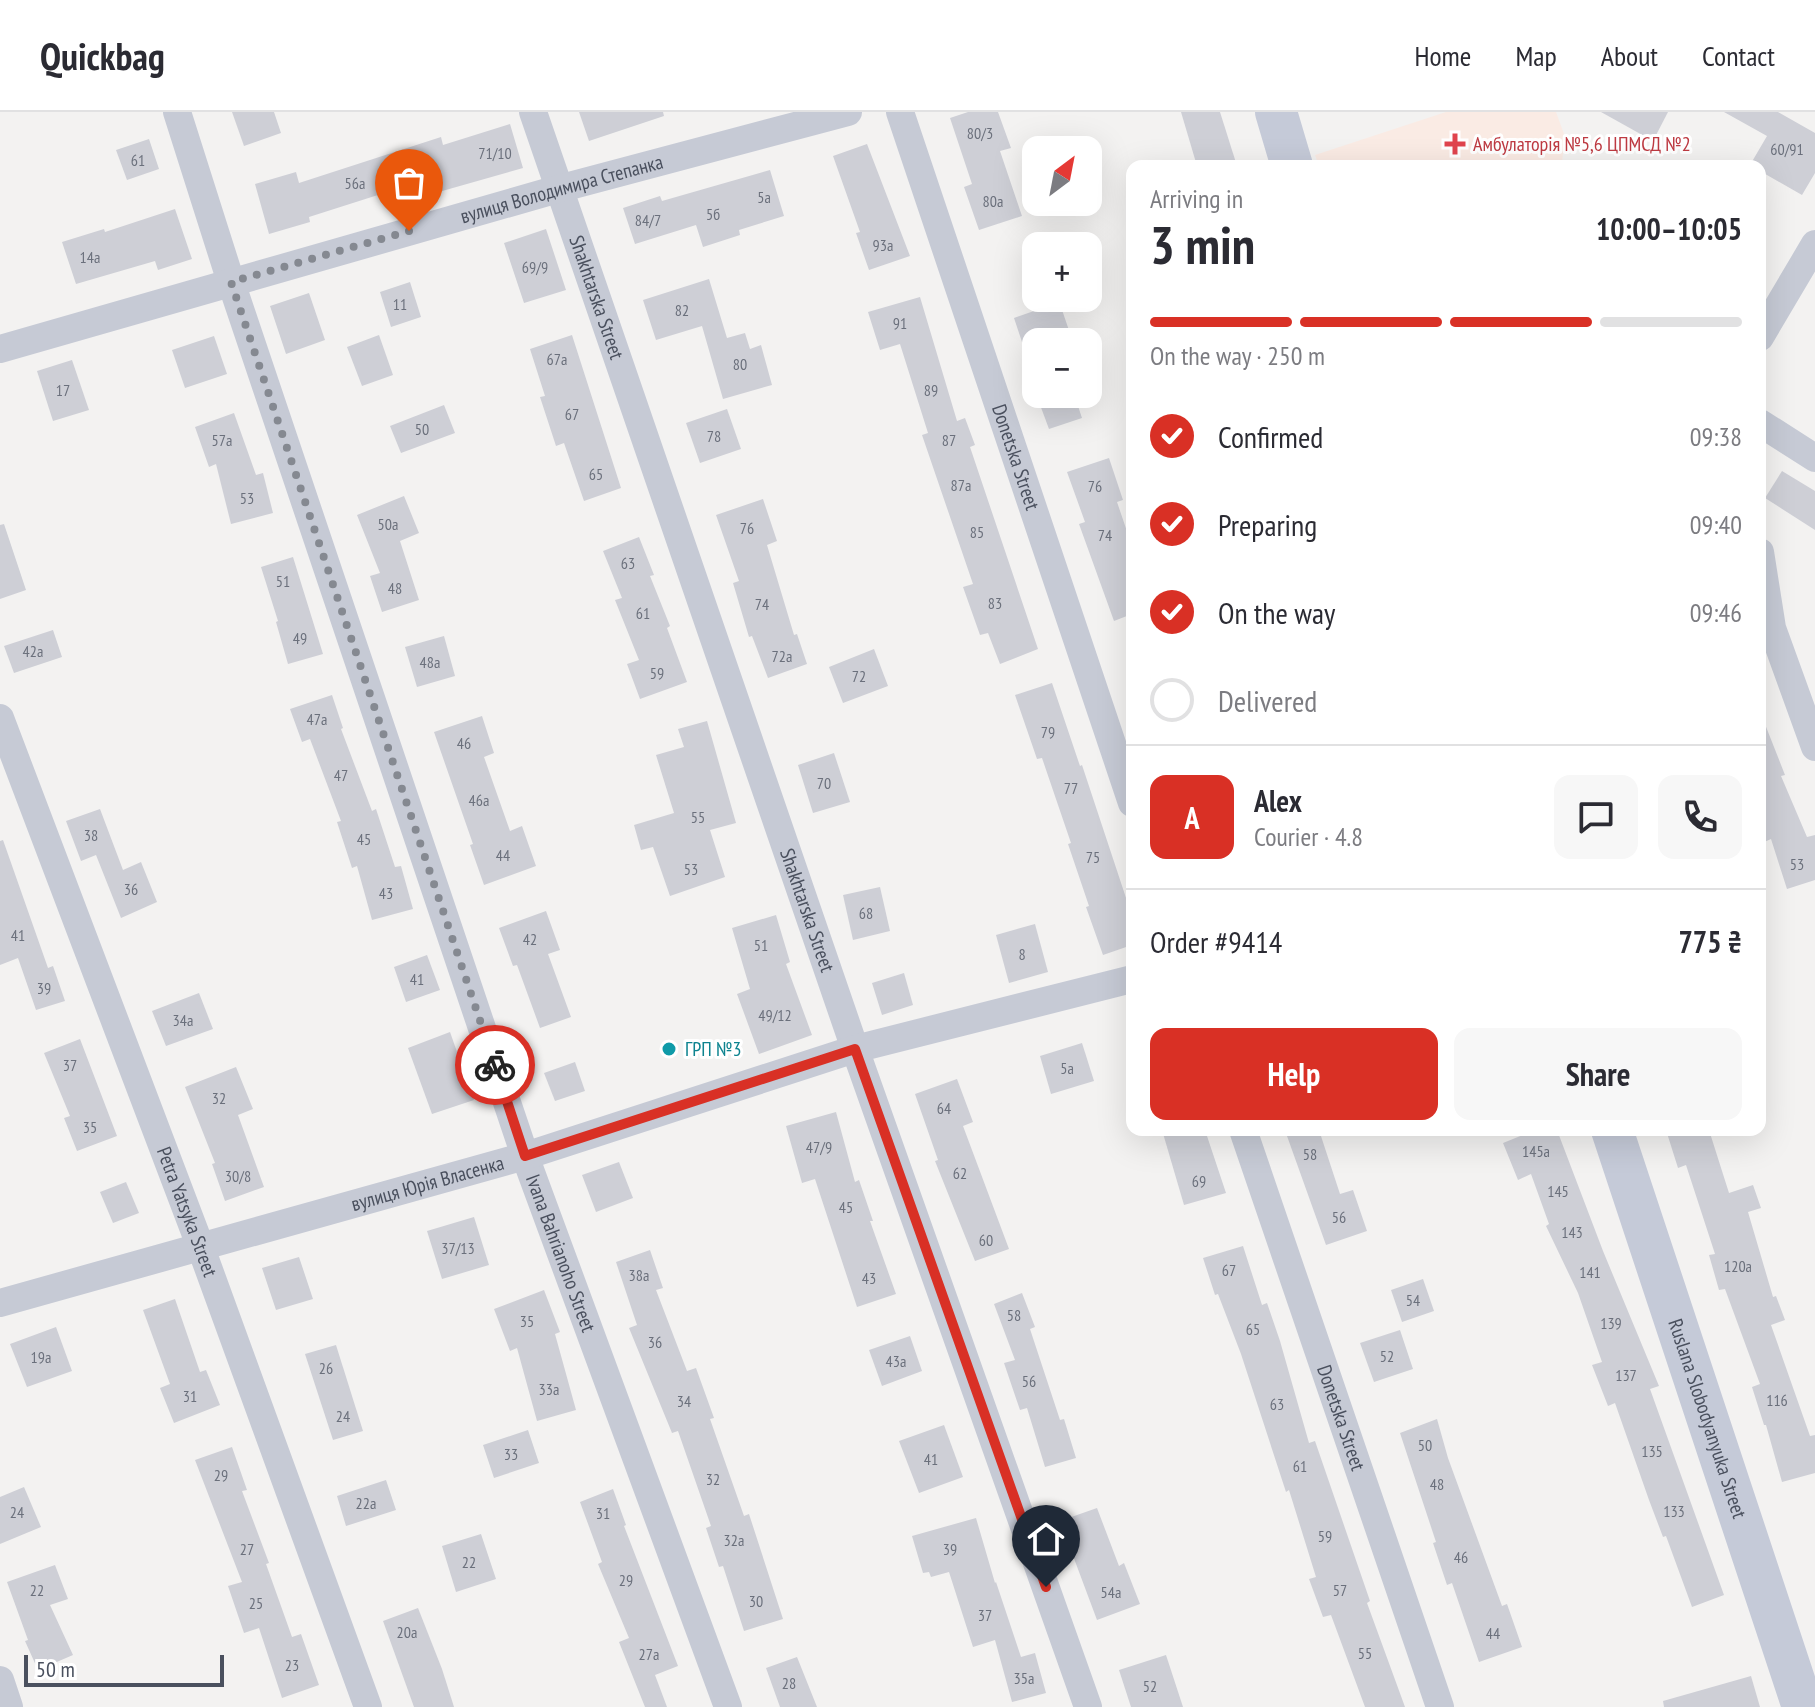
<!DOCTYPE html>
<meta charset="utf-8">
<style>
body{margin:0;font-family:"PT Sans Narrow",sans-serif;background:#f7f7f7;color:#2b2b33;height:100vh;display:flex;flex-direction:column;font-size:30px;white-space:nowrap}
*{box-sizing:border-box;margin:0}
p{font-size:26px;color:#7c7c81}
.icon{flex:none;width:44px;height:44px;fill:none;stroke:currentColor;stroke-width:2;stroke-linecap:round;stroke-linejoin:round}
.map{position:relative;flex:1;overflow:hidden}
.sheet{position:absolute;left:1126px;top:48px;width:640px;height:976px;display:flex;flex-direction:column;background:#fff;border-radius:16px;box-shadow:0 8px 32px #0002}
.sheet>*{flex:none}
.needle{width:52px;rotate:32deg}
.controls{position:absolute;left:1022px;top:24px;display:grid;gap:16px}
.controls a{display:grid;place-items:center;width:80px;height:80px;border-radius:16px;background:#fff;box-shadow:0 8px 32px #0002;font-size:40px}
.scale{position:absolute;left:24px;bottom:20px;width:200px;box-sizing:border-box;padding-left:8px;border:4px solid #4a505e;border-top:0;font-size:22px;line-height:28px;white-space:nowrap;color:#4a505e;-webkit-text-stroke:6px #fff;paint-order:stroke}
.pin{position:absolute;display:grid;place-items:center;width:68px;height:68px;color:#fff;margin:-82px -34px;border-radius:50% 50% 50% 0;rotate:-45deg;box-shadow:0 0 8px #0007}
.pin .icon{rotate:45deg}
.courier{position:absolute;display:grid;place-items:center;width:80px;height:80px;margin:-40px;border:6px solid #d93025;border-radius:50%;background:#fff;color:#222;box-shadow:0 2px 10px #0007}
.summary em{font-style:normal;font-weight:700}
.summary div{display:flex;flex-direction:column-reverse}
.summary{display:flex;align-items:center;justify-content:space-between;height:136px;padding:0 24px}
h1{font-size:52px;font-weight:700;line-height:60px}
.bar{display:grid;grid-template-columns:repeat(4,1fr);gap:12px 8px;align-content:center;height:96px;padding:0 24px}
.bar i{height:10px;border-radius:6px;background:#e1e1e2}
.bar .selected{background:#d93025}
.bar p{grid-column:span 4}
.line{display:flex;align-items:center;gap:20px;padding:0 24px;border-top:2px solid #e1e1e2}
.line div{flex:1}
.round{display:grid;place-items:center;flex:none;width:84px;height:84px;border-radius:16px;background:#f7f7f7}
ol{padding:0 24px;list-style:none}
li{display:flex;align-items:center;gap:24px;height:88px}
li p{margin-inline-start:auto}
li .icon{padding:8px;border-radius:50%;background:#d93025;color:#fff;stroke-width:4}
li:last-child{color:#7c7c81}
li i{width:44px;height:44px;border:4px solid #e1e1e2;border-radius:50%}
.button{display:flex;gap:16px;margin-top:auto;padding:16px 24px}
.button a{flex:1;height:92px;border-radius:16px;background:#d93025;color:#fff;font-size:32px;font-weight:700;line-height:92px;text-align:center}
.button a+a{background:#f7f7f7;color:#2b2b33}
header{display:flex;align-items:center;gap:48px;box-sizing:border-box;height:112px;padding:0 40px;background:#fff;border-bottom:2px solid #e1e1e2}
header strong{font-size:38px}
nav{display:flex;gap:44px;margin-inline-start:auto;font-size:28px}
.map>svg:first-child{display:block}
.medical{fill:#faebe4}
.building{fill:#cecfd6}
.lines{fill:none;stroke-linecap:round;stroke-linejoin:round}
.street{stroke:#c6cad5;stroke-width:28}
.secondary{stroke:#c5cad8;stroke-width:42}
.done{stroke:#858991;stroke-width:8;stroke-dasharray:0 14.4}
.route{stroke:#d93025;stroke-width:10}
.health-dot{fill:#e0444e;stroke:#fff;stroke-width:3}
.culture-dot{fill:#0f9aa8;stroke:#fff;stroke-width:3}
.labels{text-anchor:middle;stroke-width:6;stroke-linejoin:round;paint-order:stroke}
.number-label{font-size:16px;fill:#6b707c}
.health-label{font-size:20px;fill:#be3a42;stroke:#fff;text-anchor:start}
.street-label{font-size:20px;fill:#4a505e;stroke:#fff}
.culture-label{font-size:20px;fill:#0d838f;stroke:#fff;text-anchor:start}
</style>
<header>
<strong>Quickbag</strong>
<nav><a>Home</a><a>Map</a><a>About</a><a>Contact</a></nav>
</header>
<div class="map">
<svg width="1815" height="1595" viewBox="0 0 1815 1595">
<rect width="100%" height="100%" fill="#f3f2f1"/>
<polygon class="medical" points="1446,0 1556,0 1564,22 1562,54 1319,54 1315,43"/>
<g class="building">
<polygon points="232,0 274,0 281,21 244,34"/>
<polygon points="579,0 663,0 664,4 589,29"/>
<polygon points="968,0 998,0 1011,36 1000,39 1022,104 979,118 964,75 972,72 950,6"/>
<polygon points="1181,0 1220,0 1237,54 1197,54"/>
<polygon points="1601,0 1668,0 1653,29"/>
<polygon points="1724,0 1778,0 1815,21 1815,61 1802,83 1760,59 1760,54 1750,53 1767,24"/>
<polygon points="510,12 523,56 407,89 403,75 309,105 310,110 269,122 255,72 296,60 299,71 441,25 443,33"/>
<polygon points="149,27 159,57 127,68 116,38"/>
<polygon points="867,32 910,144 869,158 856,121 860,120 833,44"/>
<polygon points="770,58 784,104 739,118 740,123 703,135 696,113 635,132 623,96 660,84 662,89"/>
<polygon points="175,97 192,147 158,158 155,149 76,172 62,130 104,117 105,120"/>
<polygon points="546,117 566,178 524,191 504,131"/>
<polygon points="709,167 727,226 745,221 750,237 761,233 772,273 723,287 702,214 656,228 643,188"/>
<polygon points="410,170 421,205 391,215 380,180"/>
<polygon points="309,181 325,228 286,242 270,194"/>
<polygon points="920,185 957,309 965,306 975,333 970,335 1038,537 1000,552 988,521 980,523 963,475 973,472 922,323 928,321 900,232 880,238 868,200"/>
<polygon points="1054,192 1055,196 1061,195 1073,230 1022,230 1014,206"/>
<polygon points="379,223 393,263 362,274 347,235"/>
<polygon points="572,223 621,376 584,389 564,331 556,334 540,285 545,284 530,237"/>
<polygon points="214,224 227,262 185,276 172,238"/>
<polygon points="72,248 89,298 53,309 37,259"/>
<polygon points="1036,282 1074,282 1082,306 1049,317"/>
<polygon points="444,293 455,321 401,341 390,314"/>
<polygon points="727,297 741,337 700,351 686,311"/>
<polygon points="234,301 256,363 263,361 273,401 231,412 216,352 209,355 195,315"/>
<polygon points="1109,346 1123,388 1117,390 1132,434 1132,502 1114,509 1079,412 1085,410 1067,360"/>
<polygon points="1782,359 1815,379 1815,418 1765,386"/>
<polygon points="404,384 419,421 400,429 419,488 382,500 370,464 380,461 357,403"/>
<polygon points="763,387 777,429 767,433 794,523 797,522 807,552 768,566 752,524 749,525 733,471 739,469 716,403"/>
<polygon points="4,412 26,478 0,487 0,413"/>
<polygon points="639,425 654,463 650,464 670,514 667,516 687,570 640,587 627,552 639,548 615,488 622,486 603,439"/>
<polygon points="293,445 323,542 288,552 276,510 278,509 261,455"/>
<polygon points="53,518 62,545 14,561 4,534"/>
<polygon points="444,524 455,564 417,575 405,535"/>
<polygon points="874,537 888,574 843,591 829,555"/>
<polygon points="1052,571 1080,654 1082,653 1132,804 1132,833 1103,843 1086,795 1089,794 1068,732 1071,731 1042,646 1037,647 1015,583"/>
<polygon points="332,583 343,616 341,617 372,699 376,697 395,755 401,754 413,797 372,808 357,754 352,756 337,710 341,709 310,627 302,630 290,597"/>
<polygon points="1761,602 1785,663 1781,664 1807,725 1815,723 1815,768 1787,777 1771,727 1760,732"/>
<polygon points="482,604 494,641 484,645 510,719 522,714 536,754 484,773 470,733 473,732 434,620"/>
<polygon points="707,609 736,711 710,718 725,765 670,784 653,735 641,738 634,713 674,701 656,643 684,635 678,617"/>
<polygon points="834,641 850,690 813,701 798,653"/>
<polygon points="100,697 123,758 141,750 157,790 121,806 96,743 81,749 66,709"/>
<polygon points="3,728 48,856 53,854 65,889 36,898 18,846 0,853 0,729"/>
<polygon points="880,775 890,819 853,828 843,783"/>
<polygon points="546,799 560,838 548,842 571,905 540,916 517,853 513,854 499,816"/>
<polygon points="776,803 790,850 786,852 812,923 759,942 737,882 750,877 732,816"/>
<polygon points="1035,812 1048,860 1009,871 996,823"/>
<polygon points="427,843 440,878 406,890 394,855"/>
<polygon points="904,861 913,893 882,903 872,871"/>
<polygon points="199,881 213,917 166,934 152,899"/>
<polygon points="450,920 474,988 432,1002 408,936"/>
<polygon points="80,927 117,1024 77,1039 64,1006 70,1004 44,941"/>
<polygon points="1082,931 1094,969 1051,982 1040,944"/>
<polygon points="575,950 585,979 555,989 544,961"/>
<polygon points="236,955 253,997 238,1003 264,1075 225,1089 212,1052 215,1051 185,975"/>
<polygon points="957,967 973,1010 963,1014 1009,1137 975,1149 935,1049 938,1048 915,982"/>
<polygon points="836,1000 855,1070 859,1068 873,1109 870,1109 896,1182 857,1195 815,1067 802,1071 786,1014"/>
<polygon points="1162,1018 1205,1018 1226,1081 1184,1093"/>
<polygon points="1306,1018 1319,1018 1340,1082 1353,1078 1367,1119 1326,1133 1287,1024"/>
<polygon points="1535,1018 1557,1018 1603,1139 1659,1274 1650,1277 1724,1483 1692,1495 1666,1424 1663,1425 1649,1388 1615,1291 1608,1294 1592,1253 1602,1250 1578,1181 1546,1114 1549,1112 1531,1062 1518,1068 1503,1031"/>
<polygon points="1666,1018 1709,1018 1729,1081 1753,1073 1761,1096 1748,1100 1773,1185 1776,1184 1785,1208 1771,1213 1810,1324 1815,1323 1815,1361 1782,1370 1766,1313 1764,1313 1752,1275 1760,1272 1725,1177 1719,1178 1709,1143 1715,1142 1686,1053 1678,1056"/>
<polygon points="619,1050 633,1086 596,1100 582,1063"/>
<polygon points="126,1070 139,1101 113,1111 100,1080"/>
<polygon points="474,1105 489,1153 442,1167 427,1119"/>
<polygon points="1243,1134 1262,1193 1267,1191 1280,1229 1309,1331 1315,1329 1370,1489 1367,1491 1405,1595 1365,1595 1331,1503 1323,1505 1309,1467 1316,1465 1289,1378 1286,1380 1241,1242 1218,1182 1215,1183 1203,1146"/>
<polygon points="650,1138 663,1176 656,1178 687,1259 696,1256 714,1306 710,1307 744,1404 749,1402 783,1507 744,1519 723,1454 719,1455 706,1416 711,1414 678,1319 672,1321 629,1216 637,1213 616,1150"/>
<polygon points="299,1145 313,1187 276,1198 262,1156"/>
<polygon points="1423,1167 1434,1199 1402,1210 1391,1178"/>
<polygon points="544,1178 560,1220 555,1222 576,1298 537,1309 517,1236 510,1239 494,1197"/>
<polygon points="1022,1181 1035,1215 1030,1217 1060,1308 1064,1307 1076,1346 1045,1355 1027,1296 1020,1298 1004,1251 1015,1248 994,1192"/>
<polygon points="175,1187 200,1260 206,1258 220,1293 174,1311 160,1276 170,1272 143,1198"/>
<polygon points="56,1215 72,1259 27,1275 10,1232"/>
<polygon points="1400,1218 1413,1257 1374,1270 1360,1231"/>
<polygon points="910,1224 922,1259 882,1274 869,1238"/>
<polygon points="336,1233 363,1319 333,1328 305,1242"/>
<polygon points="1437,1307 1448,1346 1502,1494 1507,1492 1522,1535 1479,1550 1452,1471 1447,1473 1433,1431 1436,1430 1400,1321"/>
<polygon points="944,1313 963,1365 919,1381 899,1329"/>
<polygon points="528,1318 539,1351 494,1366 483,1333"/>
<polygon points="232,1335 247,1378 242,1379 269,1451 266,1452 292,1525 301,1522 319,1573 282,1586 259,1516 244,1521 228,1474 242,1470 195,1348"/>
<polygon points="386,1368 396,1398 346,1414 337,1384"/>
<polygon points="24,1375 41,1415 0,1432 0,1385"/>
<polygon points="613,1377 626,1413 624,1414 678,1554 655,1563 667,1595 645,1595 619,1530 629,1526 598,1452 602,1450 580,1390"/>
<polygon points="1097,1396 1119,1454 1124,1451 1140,1492 1097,1508 1060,1409"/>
<polygon points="976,1406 995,1471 996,1470 1021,1545 1035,1541 1046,1581 1012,1590 995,1528 973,1535 949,1460 931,1465 929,1460 923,1461 912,1424"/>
<polygon points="481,1422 496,1467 456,1480 442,1434"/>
<polygon points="55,1453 68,1487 50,1493 73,1543 38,1558 25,1529 28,1528 7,1470"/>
<polygon points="418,1496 442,1557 454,1595 414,1595 383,1509"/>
<polygon points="1166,1543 1183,1595 1131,1595 1119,1558"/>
<polygon points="797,1545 817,1595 780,1595 766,1556"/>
<polygon points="1751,1564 1760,1595 1664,1595 1663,1589"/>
</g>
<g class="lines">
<g class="street">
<path id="s1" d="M177,0l54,170 294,874 203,551"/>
<path id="s2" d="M533,0l322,937 233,658"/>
<path id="s3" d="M900,0l232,691"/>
<polyline points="1760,225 1815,132"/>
<path id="s4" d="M0,237l558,-160 290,-77"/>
<polyline points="1760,311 1815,346"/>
<polyline points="1760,440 1772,516 1815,635"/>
<path id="s5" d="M0,606l201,530 167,459"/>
<path id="s6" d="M1243,1018l197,577"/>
<path id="s7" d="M0,1191l525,-147 330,-107 277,-70"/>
<polyline points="0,1568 9,1595"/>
</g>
<g class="secondary">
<polyline points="1276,0 1292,54"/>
<path id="s8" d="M1612,1018l191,577"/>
</g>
</g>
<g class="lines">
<polyline class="done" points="409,119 231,170 495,953"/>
<polyline class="route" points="495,953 525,1044 855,937 1046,1475"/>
</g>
<path class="health-dot" d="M1451 20h8v8h8v8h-8v8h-8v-8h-8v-8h8z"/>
<circle class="culture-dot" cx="669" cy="937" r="8"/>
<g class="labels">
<g class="number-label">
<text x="980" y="27">80/3</text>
<text x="1787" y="43">60/91</text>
<text x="495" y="47">71/10</text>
<text x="138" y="54">61</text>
<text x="355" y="77">56а</text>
<text x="764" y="91">5а</text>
<text x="993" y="95">80а</text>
<text x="713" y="108">5б</text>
<text x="648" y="114">84/7</text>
<text x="883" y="139">93а</text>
<text x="90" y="151">14а</text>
<text x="535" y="161">69/9</text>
<text x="400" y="198">11</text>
<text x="682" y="204">82</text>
<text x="900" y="217">91</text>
<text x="557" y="253">67а</text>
<text x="740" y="258">80</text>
<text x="63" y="284">17</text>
<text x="931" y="284">89</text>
<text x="572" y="308">67</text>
<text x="422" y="323">50</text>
<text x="714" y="330">78</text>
<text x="222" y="334">57а</text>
<text x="949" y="334">87</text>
<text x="596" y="368">65</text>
<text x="961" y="379">87а</text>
<text x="1095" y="380">76</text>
<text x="247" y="392">53</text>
<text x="388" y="418">50а</text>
<text x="747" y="422">76</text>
<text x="977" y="426">85</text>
<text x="1105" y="429">74</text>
<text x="628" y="457">63</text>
<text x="283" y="475">51</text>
<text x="395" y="482">48</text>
<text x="995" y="497">83</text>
<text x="762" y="498">74</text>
<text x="643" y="507">61</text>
<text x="300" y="532">49</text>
<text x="33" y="545">42а</text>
<text x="782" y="550">72а</text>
<text x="430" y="556">48а</text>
<text x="657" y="567">59</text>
<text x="859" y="570">72</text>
<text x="317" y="613">47а</text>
<text x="1048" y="626">79</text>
<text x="464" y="637">46</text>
<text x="341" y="669">47</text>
<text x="824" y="677">70</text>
<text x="1071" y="682">77</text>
<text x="479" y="694">46а</text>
<text x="698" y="711">55</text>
<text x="91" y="729">38</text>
<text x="364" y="733">45</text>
<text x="503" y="749">44</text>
<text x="1093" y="751">75</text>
<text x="1797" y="758">53</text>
<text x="691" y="763">53</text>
<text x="131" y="783">36</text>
<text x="386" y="787">43</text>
<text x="866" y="807">68</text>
<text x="18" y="829">41</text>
<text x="530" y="833">42</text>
<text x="761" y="839">51</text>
<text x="1022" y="848">8</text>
<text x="417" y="873">41</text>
<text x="44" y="882">39</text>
<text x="775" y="909">49/12</text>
<text x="183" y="914">34а</text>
<text x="70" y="959">37</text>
<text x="1067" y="962">5а</text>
<text x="219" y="992">32</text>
<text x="944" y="1002">64</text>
<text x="90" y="1021">35</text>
<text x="819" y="1041">47/9</text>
<text x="1536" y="1045">145а</text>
<text x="1310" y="1048">58</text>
<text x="960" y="1067">62</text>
<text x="238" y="1070">30/8</text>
<text x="1199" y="1075">69</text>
<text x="1558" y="1085">145</text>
<text x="846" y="1101">45</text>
<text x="1339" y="1111">56</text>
<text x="1572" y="1126">143</text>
<text x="986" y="1134">60</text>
<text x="458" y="1142">37/13</text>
<text x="1738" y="1160">120а</text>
<text x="1229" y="1164">67</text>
<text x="1590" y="1166">141</text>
<text x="639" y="1169">38а</text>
<text x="869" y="1172">43</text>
<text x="1413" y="1194">54</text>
<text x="1014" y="1209">58</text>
<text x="527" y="1215">35</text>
<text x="1611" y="1217">139</text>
<text x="1253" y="1223">65</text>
<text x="655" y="1236">36</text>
<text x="1387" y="1250">52</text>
<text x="41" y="1251">19а</text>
<text x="896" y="1255">43а</text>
<text x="326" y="1262">26</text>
<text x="1626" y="1269">137</text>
<text x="1029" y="1275">56</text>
<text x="549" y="1283">33а</text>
<text x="190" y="1290">31</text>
<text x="1777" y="1294">116</text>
<text x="684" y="1295">34</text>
<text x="1277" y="1298">63</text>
<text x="343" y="1310">24</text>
<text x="1425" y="1339">50</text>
<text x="1652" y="1345">135</text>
<text x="511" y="1348">33</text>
<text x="931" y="1353">41</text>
<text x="1300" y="1360">61</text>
<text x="221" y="1369">29</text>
<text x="713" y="1373">32</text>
<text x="1437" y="1378">48</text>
<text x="366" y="1397">22а</text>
<text x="1674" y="1405">133</text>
<text x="17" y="1406">24</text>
<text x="603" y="1407">31</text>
<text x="1325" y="1430">59</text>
<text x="734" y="1434">32а</text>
<text x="247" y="1443">27</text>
<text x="950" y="1443">39</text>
<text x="1461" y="1451">46</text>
<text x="469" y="1456">22</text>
<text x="626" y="1474">29</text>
<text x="37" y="1484">22</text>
<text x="1340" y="1484">57</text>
<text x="1111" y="1486">54а</text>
<text x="756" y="1495">30</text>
<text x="256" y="1497">25</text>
<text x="985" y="1509">37</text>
<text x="407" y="1526">20а</text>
<text x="1493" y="1527">44</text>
<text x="1365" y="1547">55</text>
<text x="649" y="1548">27а</text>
<text x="292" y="1559">23</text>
<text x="1024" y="1572">35а</text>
<text x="789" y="1577">28</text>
<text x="1150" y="1580">52</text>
</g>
<g class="health-label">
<text x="1473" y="39">Амбулаторія №5,6 ЦПМСД №2</text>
</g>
<g class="street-label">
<text dy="7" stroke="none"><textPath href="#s4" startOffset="584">вулиця Володимира Степанка</textPath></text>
<text dy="7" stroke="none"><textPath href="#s2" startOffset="196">Shakhtarska Street</textPath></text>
<text dy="7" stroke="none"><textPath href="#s3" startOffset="364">Donetska Street</textPath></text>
<text dy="7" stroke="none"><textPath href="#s2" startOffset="844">Shakhtarska Street</textPath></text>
<text dy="7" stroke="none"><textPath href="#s7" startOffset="444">вулиця Юрія Власенка</textPath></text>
<text dy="7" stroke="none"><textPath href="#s5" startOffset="528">Petra Yatsyka Street</textPath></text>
<text dy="7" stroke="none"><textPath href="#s1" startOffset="1204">Ivana Bahrianoho Street</textPath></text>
<text dy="7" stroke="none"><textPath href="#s6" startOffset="304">Donetska Street</textPath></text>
<text dy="7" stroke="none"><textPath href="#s8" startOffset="304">Ruslana Slobodyanyuka Street</textPath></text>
</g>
<g class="culture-label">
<text x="685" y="944">ГРП №3</text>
</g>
</g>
</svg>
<div class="controls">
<a><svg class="needle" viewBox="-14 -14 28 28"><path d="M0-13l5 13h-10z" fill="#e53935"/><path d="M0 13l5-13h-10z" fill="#7c7c81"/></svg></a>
<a>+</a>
<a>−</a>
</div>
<div class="scale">50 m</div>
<div class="pin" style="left:409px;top:119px;background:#ea580c"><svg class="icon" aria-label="bag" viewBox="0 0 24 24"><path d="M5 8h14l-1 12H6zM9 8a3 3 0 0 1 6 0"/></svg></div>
<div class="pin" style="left:1046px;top:1475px;background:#1f2937"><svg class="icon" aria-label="home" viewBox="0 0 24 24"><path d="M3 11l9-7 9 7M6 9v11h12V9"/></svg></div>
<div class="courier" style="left:495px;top:953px"><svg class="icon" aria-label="bike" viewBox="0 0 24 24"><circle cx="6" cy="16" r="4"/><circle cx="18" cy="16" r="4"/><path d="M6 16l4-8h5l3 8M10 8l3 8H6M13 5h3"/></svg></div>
<section class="sheet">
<div class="summary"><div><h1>3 min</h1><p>Arriving in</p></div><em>10:00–10:05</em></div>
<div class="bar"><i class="selected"></i><i class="selected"></i><i class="selected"></i><i></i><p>On the way · 250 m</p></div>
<ol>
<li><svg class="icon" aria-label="check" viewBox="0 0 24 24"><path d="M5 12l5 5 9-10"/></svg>Confirmed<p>09:38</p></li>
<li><svg class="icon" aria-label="check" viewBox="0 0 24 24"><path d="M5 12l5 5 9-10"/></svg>Preparing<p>09:40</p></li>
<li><svg class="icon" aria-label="check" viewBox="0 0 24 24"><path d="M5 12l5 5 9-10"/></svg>On the way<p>09:46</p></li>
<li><i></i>Delivered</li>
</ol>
<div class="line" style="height:144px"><b class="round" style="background:#d93025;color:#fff">A</b><div><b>Alex</b><p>Courier · 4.8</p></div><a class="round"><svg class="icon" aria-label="chat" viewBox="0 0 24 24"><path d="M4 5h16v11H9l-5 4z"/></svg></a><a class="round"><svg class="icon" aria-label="phone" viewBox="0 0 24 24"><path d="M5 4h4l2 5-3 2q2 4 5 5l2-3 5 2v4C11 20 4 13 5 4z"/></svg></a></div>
<div class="line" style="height:104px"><div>Order #9414</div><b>775 ₴</b></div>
<div class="button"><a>Help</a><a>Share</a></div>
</section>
</div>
